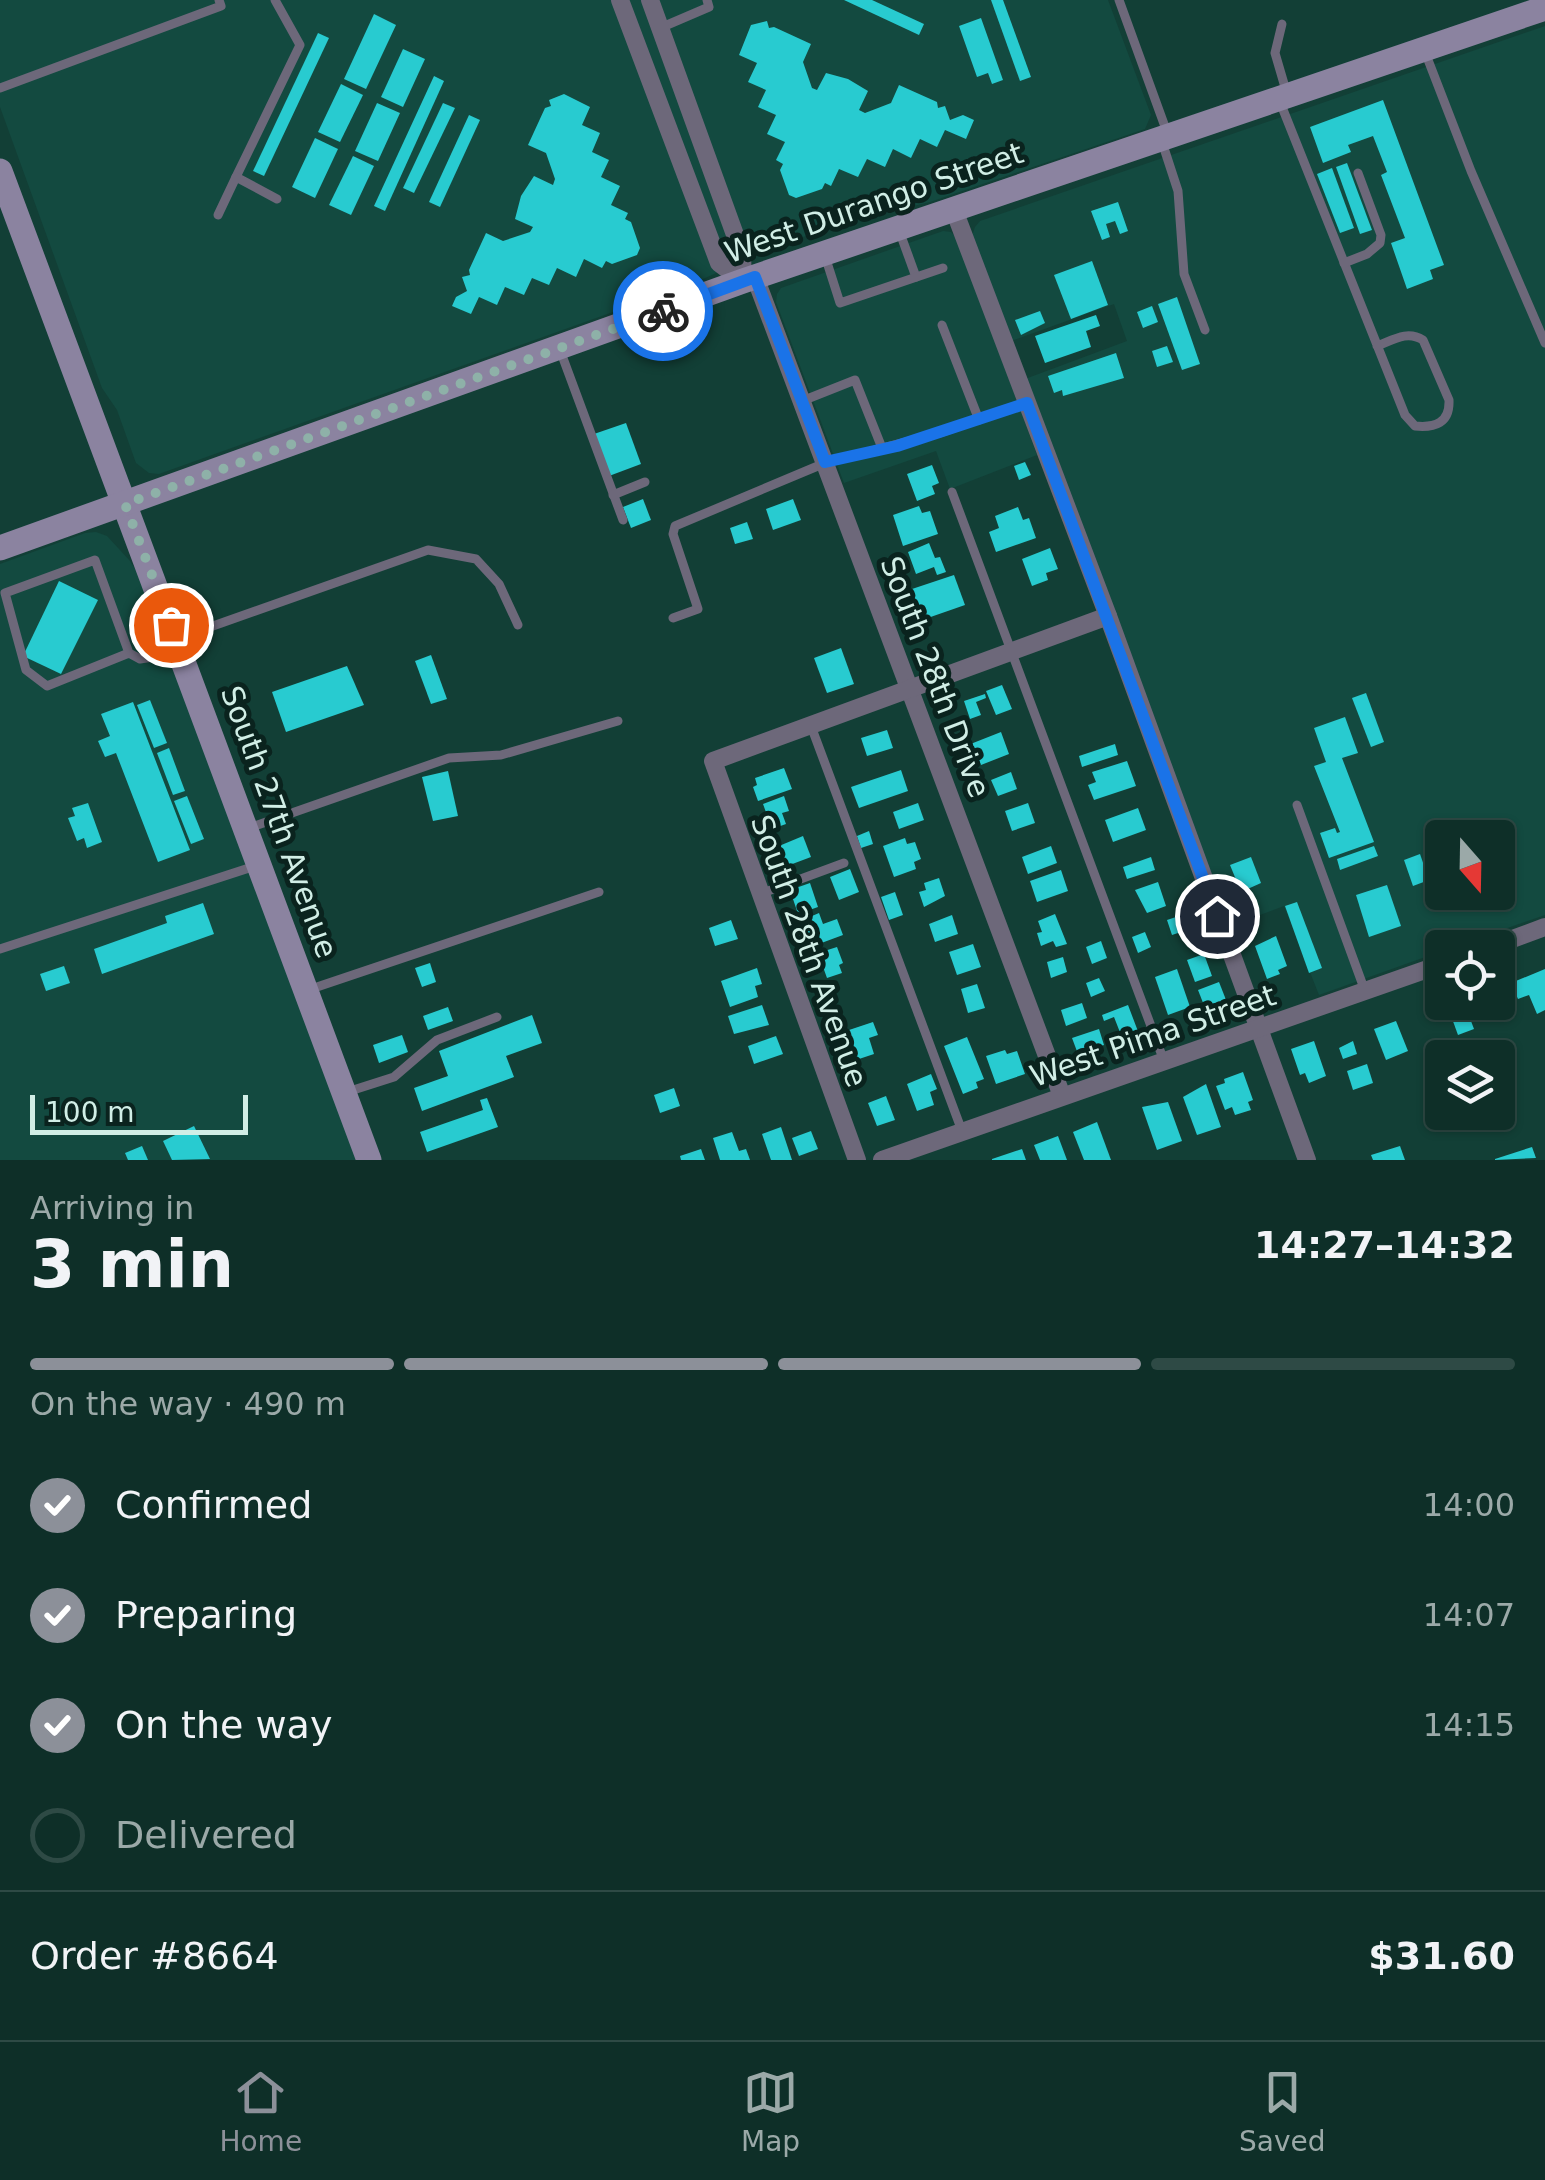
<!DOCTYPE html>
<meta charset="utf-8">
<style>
body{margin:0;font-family:"DejaVu Sans",sans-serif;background:#173730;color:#f1f3f6;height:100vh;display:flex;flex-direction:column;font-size:38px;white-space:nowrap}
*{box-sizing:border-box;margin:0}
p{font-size:32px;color:#9ba9a8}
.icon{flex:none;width:55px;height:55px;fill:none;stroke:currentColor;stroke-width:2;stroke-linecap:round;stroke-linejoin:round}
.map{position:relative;height:1160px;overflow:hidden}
.drawer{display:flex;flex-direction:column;background:#0e2f28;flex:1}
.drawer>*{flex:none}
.needle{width:65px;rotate:160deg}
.controls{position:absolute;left:1425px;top:820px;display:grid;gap:20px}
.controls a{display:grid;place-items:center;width:90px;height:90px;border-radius:10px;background:#0e2f28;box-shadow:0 2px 8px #0004,0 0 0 2px #2e4a45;font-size:50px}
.scale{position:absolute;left:30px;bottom:25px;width:218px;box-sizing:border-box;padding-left:10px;border:5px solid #d1eee6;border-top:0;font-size:28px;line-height:35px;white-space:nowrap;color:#d1eee6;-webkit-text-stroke:8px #0a231e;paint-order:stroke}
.pin{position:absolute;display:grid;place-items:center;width:85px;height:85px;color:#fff;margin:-42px;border:5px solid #fff;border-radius:50%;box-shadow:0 2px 10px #0007}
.courier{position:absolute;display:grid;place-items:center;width:100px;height:100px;margin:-50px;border:8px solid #1a73e8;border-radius:50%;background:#fff;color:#222;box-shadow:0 2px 12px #0007}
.summary em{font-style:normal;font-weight:700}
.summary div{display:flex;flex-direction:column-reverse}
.summary{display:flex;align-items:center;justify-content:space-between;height:170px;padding:0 30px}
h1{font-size:65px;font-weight:700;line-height:75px}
.bar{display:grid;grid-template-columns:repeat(4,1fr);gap:15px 10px;align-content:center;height:120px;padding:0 30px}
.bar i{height:12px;border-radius:8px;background:#2e4a45}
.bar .active{background:#8c9099}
.bar p{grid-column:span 4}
.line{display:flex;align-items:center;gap:25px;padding:0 30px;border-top:2px solid #2e4a45}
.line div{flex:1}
ol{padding:0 30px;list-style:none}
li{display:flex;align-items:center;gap:30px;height:110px}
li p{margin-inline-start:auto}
li .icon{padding:10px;border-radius:50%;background:#8c9099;color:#fff;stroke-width:4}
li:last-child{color:#9ba9a8}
li i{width:55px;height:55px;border:5px solid #2e4a45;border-radius:50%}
.tab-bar{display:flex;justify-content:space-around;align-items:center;height:140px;border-top:2px solid #2e4a45;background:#0e2f28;font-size:28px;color:#9ba9a8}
.tab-bar a{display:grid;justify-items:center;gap:5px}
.tab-bar .active{color:#8c9099}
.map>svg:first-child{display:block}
.built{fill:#134a40;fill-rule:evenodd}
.building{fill:#28cbd0}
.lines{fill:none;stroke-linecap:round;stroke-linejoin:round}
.lane{stroke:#6d687a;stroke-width:9}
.street{stroke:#6d687a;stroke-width:18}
.secondary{stroke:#8b83a0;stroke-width:25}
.done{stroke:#8eb1a8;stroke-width:10;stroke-dasharray:0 18}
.route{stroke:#1a73e8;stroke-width:12}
.labels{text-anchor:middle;stroke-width:10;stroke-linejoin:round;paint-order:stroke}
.street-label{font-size:30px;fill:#d1eee6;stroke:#0a231e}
</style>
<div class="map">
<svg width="1545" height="1160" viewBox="0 0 1545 1160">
<rect width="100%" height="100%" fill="#123f36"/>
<g class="built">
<polygon points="0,0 1108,0 1151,115 1145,129 930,202 845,222 772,248 694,283 159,474 149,473 136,463 117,410 102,388 0,107"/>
<path d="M1545,26v889l-92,32 -11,1v3l-123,44 -35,-89 -58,22 -201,-549 102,-38 -13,-37 -103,37 -39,-105 3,-9 5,-6zM1442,838h56v54h-56z"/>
<polygon points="943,231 951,232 957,238 1037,455 950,489 936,451 844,483 776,302 777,294 781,288"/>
<polygon points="96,532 107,536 130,561 142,580 359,1160 0,1160 0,564 85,533"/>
</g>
<g class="building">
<polygon points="844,0 872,0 924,24 919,35"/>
<polygon points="991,0 1003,0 1031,77 1020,81"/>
<polygon points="374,14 396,25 366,89 344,79"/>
<polygon points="981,18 1003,80 992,84 988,73 977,77 959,26"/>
<polygon points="767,21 769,28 774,27 811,44 803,62 812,88 817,90 826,73 848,79 868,91 859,110 865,113 891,103 899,85 937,102 938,108 945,106 950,120 963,115 974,120 966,139 945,130 937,147 920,139 911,158 893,149 885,167 867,159 858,177 839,169 831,186 825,183 822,189 796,198 789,195 780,170 783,164 776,160 785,142 767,134 776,115 758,107 766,90 748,82 757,63 739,55 751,25"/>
<polygon points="318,33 329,38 264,176 253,171"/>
<polygon points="403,49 425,59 403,107 381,97"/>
<polygon points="434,76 444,81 385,211 374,206"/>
<polygon points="341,84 363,95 340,142 318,132"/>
<polygon points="564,94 590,107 582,125 600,133 592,152 609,160 601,177 620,186 611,205 628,213 625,219 631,222 640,248 637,255 612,264 606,261 602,268 584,259 576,277 557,268 549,285 532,278 524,295 505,287 497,305 479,297 471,314 452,306 456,297 467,291 462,277 470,275 469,270 486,233 503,241 530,232 533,227 515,219 521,196 534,176 553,185 555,179 546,153 528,145 545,108 551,106 549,100"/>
<polygon points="1383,100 1444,265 1430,270 1433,279 1407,289 1391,243 1405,238 1381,175 1387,172 1373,136 1348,145 1351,152 1323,163 1310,127"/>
<polygon points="377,103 400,113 378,161 355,151"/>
<polygon points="443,103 455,108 414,193 403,188"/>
<polygon points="469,115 480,120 440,207 429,202"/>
<polygon points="315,138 338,149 315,198 292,187"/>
<polygon points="353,156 374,166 351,215 329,205"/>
<polygon points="1347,163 1372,230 1360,234 1336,167"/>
<polygon points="1332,168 1354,228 1340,233 1317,174"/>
<polygon points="1118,202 1128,231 1120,234 1115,221 1106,224 1110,237 1102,240 1091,211"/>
<polygon points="1092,261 1108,305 1071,319 1054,275"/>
<polygon points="1177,297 1200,364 1182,370 1158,304"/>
<polygon points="1152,306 1158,322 1143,328 1137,312"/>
<polygon points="1040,311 1045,323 1021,335 1015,320"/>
<polygon points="1096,315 1100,326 1086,331 1091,347 1045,363 1035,336"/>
<polygon points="1167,346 1173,362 1157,367 1152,351"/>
<polygon points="1116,353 1124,378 1063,396 1062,390 1054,393 1048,376"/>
<polygon points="626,423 641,464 609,476 594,434"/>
<polygon points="1025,462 1031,475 1019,480 1014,466"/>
<polygon points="932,465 939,483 932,486 935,494 917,501 907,474"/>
<polygon points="643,499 651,520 631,528 623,507"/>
<polygon points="793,499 801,520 773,530 766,509"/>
<polygon points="919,506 922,513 930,511 938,534 903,546 893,515"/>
<polygon points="1018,507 1023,520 1029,518 1036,538 996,552 989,532 999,528 995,516"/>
<polygon points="747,522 753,539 735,544 730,528"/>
<polygon points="929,543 935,558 940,557 946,572 937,575 934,567 916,574 908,552"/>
<polygon points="1050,548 1058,569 1046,573 1048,580 1032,586 1022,559"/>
<polygon points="954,575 965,605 922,620 912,589"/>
<polygon points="59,581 98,600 61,674 23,656"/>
<polygon points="841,648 854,684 827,693 814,658"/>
<polygon points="431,655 447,699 431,704 415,661"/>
<polygon points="347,666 364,705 286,732 272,692"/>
<polygon points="1002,685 1012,709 996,715 986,691"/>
<polygon points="1366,693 1384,742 1371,747 1352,698"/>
<polygon points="985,694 986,698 976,702 981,715 970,719 964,701"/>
<polygon points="150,700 167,743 154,748 137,705"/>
<polygon points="133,702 190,850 158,862 116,753 105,757 98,741 110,736 101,714"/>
<polygon points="1345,717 1358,753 1342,758 1374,842 1329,858 1320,833 1335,828 1337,833 1340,832 1314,766 1326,762 1314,728"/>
<polygon points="887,730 893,748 867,756 861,738"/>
<polygon points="1001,732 1009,754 981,765 978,757 973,759 968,745"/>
<polygon points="1115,744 1118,755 1082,767 1079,756"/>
<polygon points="169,748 185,791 173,795 157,753"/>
<polygon points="1127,761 1136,786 1094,800 1088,785 1096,782 1092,772"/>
<polygon points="784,768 792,789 758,801 753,787 757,785 755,778"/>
<polygon points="901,770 908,791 859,808 851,787"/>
<polygon points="448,771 458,816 433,821 422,777"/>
<polygon points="1011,772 1017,789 998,796 991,780"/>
<polygon points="187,796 204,839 191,844 174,801"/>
<polygon points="784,796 789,811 782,813 786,824 772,829 763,804"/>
<polygon points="88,803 102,842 87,848 84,838 77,841 68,818 75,816 72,808"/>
<polygon points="918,803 924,820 899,829 893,812"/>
<polygon points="1028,803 1035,823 1012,831 1005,811"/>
<polygon points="1138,808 1146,830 1113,842 1105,820"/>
<polygon points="869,831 873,844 861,848 857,836"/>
<polygon points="803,836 811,857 787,866 779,846"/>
<polygon points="905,838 907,844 915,842 921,859 914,862 916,869 894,877 883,846"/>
<polygon points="1051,846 1057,863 1028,874 1022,857"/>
<polygon points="1374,846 1378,856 1340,870 1337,859"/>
<polygon points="1420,854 1429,880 1413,886 1404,860"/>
<polygon points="1151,857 1155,870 1127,879 1123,867"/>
<polygon points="1251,857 1261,883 1241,892 1230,865"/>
<polygon points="850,869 859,892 839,900 830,877"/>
<polygon points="1061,870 1068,891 1037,902 1030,881"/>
<polygon points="939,878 945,896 924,907 919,892 926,890 924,883"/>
<polygon points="1158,882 1166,906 1147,913 1135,890"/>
<polygon points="810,883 818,907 798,914 790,890"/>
<polygon points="1387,885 1401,926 1369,937 1356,895"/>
<polygon points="895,892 903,915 889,920 881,897"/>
<polygon points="1297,902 1322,968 1309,973 1285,906"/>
<polygon points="203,903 214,934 102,974 94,949 167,923 165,916"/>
<polygon points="819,913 823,924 837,919 843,935 816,945 812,936 806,938 803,928 808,926 805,919"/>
<polygon points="1188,913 1193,928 1172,935 1167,920"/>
<polygon points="1055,914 1067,944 1056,947 1053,941 1041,946 1037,933 1042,932 1038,921"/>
<polygon points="952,915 958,934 935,942 929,924"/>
<polygon points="731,920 738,939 715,946 709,928"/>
<polygon points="1145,932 1151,947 1138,953 1132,937"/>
<polygon points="1276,936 1287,966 1278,970 1280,974 1267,979 1255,946"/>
<polygon points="1101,941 1107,958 1092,964 1086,947"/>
<polygon points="973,944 981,967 957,975 949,952"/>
<polygon points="837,947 843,963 839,965 842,973 827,978 818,953"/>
<polygon points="1204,954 1212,976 1195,982 1187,960"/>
<polygon points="1063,957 1067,972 1051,978 1047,962"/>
<polygon points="430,963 436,982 422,987 415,968"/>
<polygon points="64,966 70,983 46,991 40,974"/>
<polygon points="757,968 762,984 755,986 758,997 730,1007 721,981"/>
<polygon points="1177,969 1190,1007 1168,1015 1155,977"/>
<polygon points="1545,969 1545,1010 1537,1014 1529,995 1518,999 1511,983"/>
<polygon points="1099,978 1105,991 1091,997 1086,983"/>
<polygon points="1219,982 1228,1005 1207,1013 1198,990"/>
<polygon points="977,984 985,1008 968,1013 961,989"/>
<polygon points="1446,1002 1464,1002 1474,1029 1458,1035"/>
<polygon points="1082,1003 1087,1018 1066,1026 1061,1010"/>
<polygon points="762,1005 769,1025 734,1034 728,1016"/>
<polygon points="1128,1005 1139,1034 1123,1040 1114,1017 1104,1021 1102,1015"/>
<polygon points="448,1007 453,1021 428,1030 423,1016"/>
<polygon points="532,1015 542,1043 506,1056 514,1077 422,1111 414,1088 448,1076 439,1051"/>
<polygon points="1396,1021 1408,1051 1386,1060 1374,1029"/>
<polygon points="873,1022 878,1035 869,1038 874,1054 856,1060 846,1031"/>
<polygon points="1099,1029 1104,1045 1078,1054 1072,1038"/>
<polygon points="402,1035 408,1052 379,1063 373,1045"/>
<polygon points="776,1036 783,1054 754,1064 748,1046"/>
<polygon points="967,1037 984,1079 976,1082 978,1088 963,1094 944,1046"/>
<polygon points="1314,1041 1326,1076 1309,1083 1305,1073 1300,1075 1291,1049"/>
<polygon points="1353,1041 1357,1054 1343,1059 1339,1048"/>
<polygon points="1005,1050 1007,1054 1017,1051 1025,1074 996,1084 986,1056"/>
<polygon points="1367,1064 1373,1083 1353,1090 1347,1071"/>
<polygon points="1243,1072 1253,1100 1248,1102 1251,1110 1235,1115 1232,1107 1225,1110 1216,1086 1225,1083 1224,1079"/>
<polygon points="931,1074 937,1089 930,1092 934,1105 917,1111 907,1084"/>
<polygon points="1206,1084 1221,1127 1197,1135 1183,1097"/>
<polygon points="674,1088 680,1106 660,1113 654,1095"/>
<polygon points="886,1096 895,1120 877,1126 868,1103"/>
<polygon points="487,1098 498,1127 427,1152 420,1132 483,1110 480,1100"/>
<polygon points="1168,1102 1182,1141 1157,1150 1142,1107"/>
<polygon points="1097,1122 1111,1160 1084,1160 1073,1132"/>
<polygon points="194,1126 210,1159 172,1160 163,1141"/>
<polygon points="781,1127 792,1160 771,1160 762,1134"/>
<polygon points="811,1131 818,1149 799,1156 792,1138"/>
<polygon points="732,1132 739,1151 746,1149 750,1160 720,1160 713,1138"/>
<polygon points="1058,1136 1067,1160 1040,1160 1034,1145"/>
<polygon points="142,1146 148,1160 128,1160 125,1153"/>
<polygon points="1400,1146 1405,1160 1373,1160 1371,1155"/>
<polygon points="1532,1147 1536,1158 1495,1160 1495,1159"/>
<polygon points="701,1149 705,1160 681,1160 680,1156"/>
<polygon points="1022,1149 1026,1160 992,1160 992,1159"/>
</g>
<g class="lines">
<g class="lane">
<polyline points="275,0 300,45 236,177 277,199"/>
<polyline points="1119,0 1168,135"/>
<polyline points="1282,24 1275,53 1287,94"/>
<polyline points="660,28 709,7 707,0"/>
<polyline points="1425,52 1471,171 1545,343"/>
<polyline points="0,88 221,6 219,0"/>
<path d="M1280,102l125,313 10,11c20,2 35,-3 34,-26l-26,-60c-16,-10 -30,0 -46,6"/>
<polyline points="1162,142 1178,191 1184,274 1205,330"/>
<polyline points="218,215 236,177"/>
<polyline points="900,233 916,277"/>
<polyline points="825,256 840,303 943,268"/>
<polyline points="1344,263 1367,254 1380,243 1381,235 1358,173"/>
<polyline points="942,325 979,420"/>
<polyline points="560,350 623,520"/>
<polyline points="882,448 940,433 1027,403"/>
<polyline points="952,492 1164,1061"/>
<polyline points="613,495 645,482"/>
<polyline points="673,618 698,609 673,534 675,526 825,463 882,448 855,380 802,401"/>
<polyline points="179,638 428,550 476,559 499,584 518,625"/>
<polyline points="129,653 95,560 5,593 26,670 47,686 129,653 140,659 179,653"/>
<polyline points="811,726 962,1131"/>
<polyline points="1297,805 1365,991"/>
<polyline points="249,828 449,758 501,755 618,721"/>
<polyline points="760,894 844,863"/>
<polyline points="0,949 258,865"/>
<polyline points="308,990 599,892"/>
<polyline points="347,1092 394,1077 437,1040 497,1017"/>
</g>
<g class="street">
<polyline points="620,0 719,263 743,281"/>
<polyline points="650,0 742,254 743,281"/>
<polyline points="954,210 1108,616 1307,1160"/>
<polyline points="755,277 1062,1096"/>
<polyline points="1488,948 1545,927"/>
<polyline points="857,1160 713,761 1108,616"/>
<polyline points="882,1160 1442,964"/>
</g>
<g class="secondary">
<polyline points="0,171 369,1160"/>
<polyline points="0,548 743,281 1545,8"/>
</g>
</g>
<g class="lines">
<polyline class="done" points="171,625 125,504 663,311"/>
<polyline class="route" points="663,311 755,277 825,462 897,446 1027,403 1217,916"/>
</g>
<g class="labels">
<g class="street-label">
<text transform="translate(874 203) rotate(-19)" y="10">West Durango Street</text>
<text transform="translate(935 677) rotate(69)" y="10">South 28th Drive</text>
<text transform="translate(279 822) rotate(70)" y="10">South 27th Avenue</text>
<text transform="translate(809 951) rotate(70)" y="10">South 28th Avenue</text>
<text transform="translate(1153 1036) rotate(-19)" y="10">West Pima Street</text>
</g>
</g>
</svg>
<div class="controls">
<a><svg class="needle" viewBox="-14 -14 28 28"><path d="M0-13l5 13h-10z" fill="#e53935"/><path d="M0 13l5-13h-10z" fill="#9ba9a8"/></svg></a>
<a><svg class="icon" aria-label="locate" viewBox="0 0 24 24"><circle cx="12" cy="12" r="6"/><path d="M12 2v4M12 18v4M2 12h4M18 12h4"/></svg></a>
<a><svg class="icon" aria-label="layers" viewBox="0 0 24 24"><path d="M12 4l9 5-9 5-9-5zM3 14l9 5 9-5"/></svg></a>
</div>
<div class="scale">100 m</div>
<div class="pin" style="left:171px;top:625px;background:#ea580c"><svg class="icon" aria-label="bag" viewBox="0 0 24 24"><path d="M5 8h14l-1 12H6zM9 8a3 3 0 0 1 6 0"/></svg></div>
<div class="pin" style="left:1217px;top:916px;background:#1f2937"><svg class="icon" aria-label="home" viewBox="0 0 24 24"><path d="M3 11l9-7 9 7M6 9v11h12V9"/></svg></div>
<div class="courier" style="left:663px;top:311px"><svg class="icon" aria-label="bike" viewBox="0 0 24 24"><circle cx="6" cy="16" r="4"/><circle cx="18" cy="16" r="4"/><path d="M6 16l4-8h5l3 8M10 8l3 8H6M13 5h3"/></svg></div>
</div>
<section class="drawer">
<div class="summary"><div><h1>3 min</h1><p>Arriving in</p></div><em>14:27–14:32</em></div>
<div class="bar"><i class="active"></i><i class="active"></i><i class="active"></i><i></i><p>On the way · 490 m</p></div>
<ol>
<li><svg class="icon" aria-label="check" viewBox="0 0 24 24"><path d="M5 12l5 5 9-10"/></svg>Confirmed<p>14:00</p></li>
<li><svg class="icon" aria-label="check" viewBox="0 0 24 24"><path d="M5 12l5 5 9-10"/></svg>Preparing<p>14:07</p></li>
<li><svg class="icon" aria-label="check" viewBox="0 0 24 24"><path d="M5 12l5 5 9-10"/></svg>On the way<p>14:15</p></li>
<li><i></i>Delivered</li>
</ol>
<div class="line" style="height:130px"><div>Order #8664</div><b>$31.60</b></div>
</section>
<nav class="tab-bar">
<a class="active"><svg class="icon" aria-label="home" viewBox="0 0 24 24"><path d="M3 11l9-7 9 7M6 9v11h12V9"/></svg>Home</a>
<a><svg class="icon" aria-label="map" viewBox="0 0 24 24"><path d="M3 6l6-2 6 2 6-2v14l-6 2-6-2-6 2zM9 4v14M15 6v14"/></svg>Map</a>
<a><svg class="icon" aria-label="saved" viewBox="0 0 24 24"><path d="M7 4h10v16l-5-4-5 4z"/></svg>Saved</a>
</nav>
